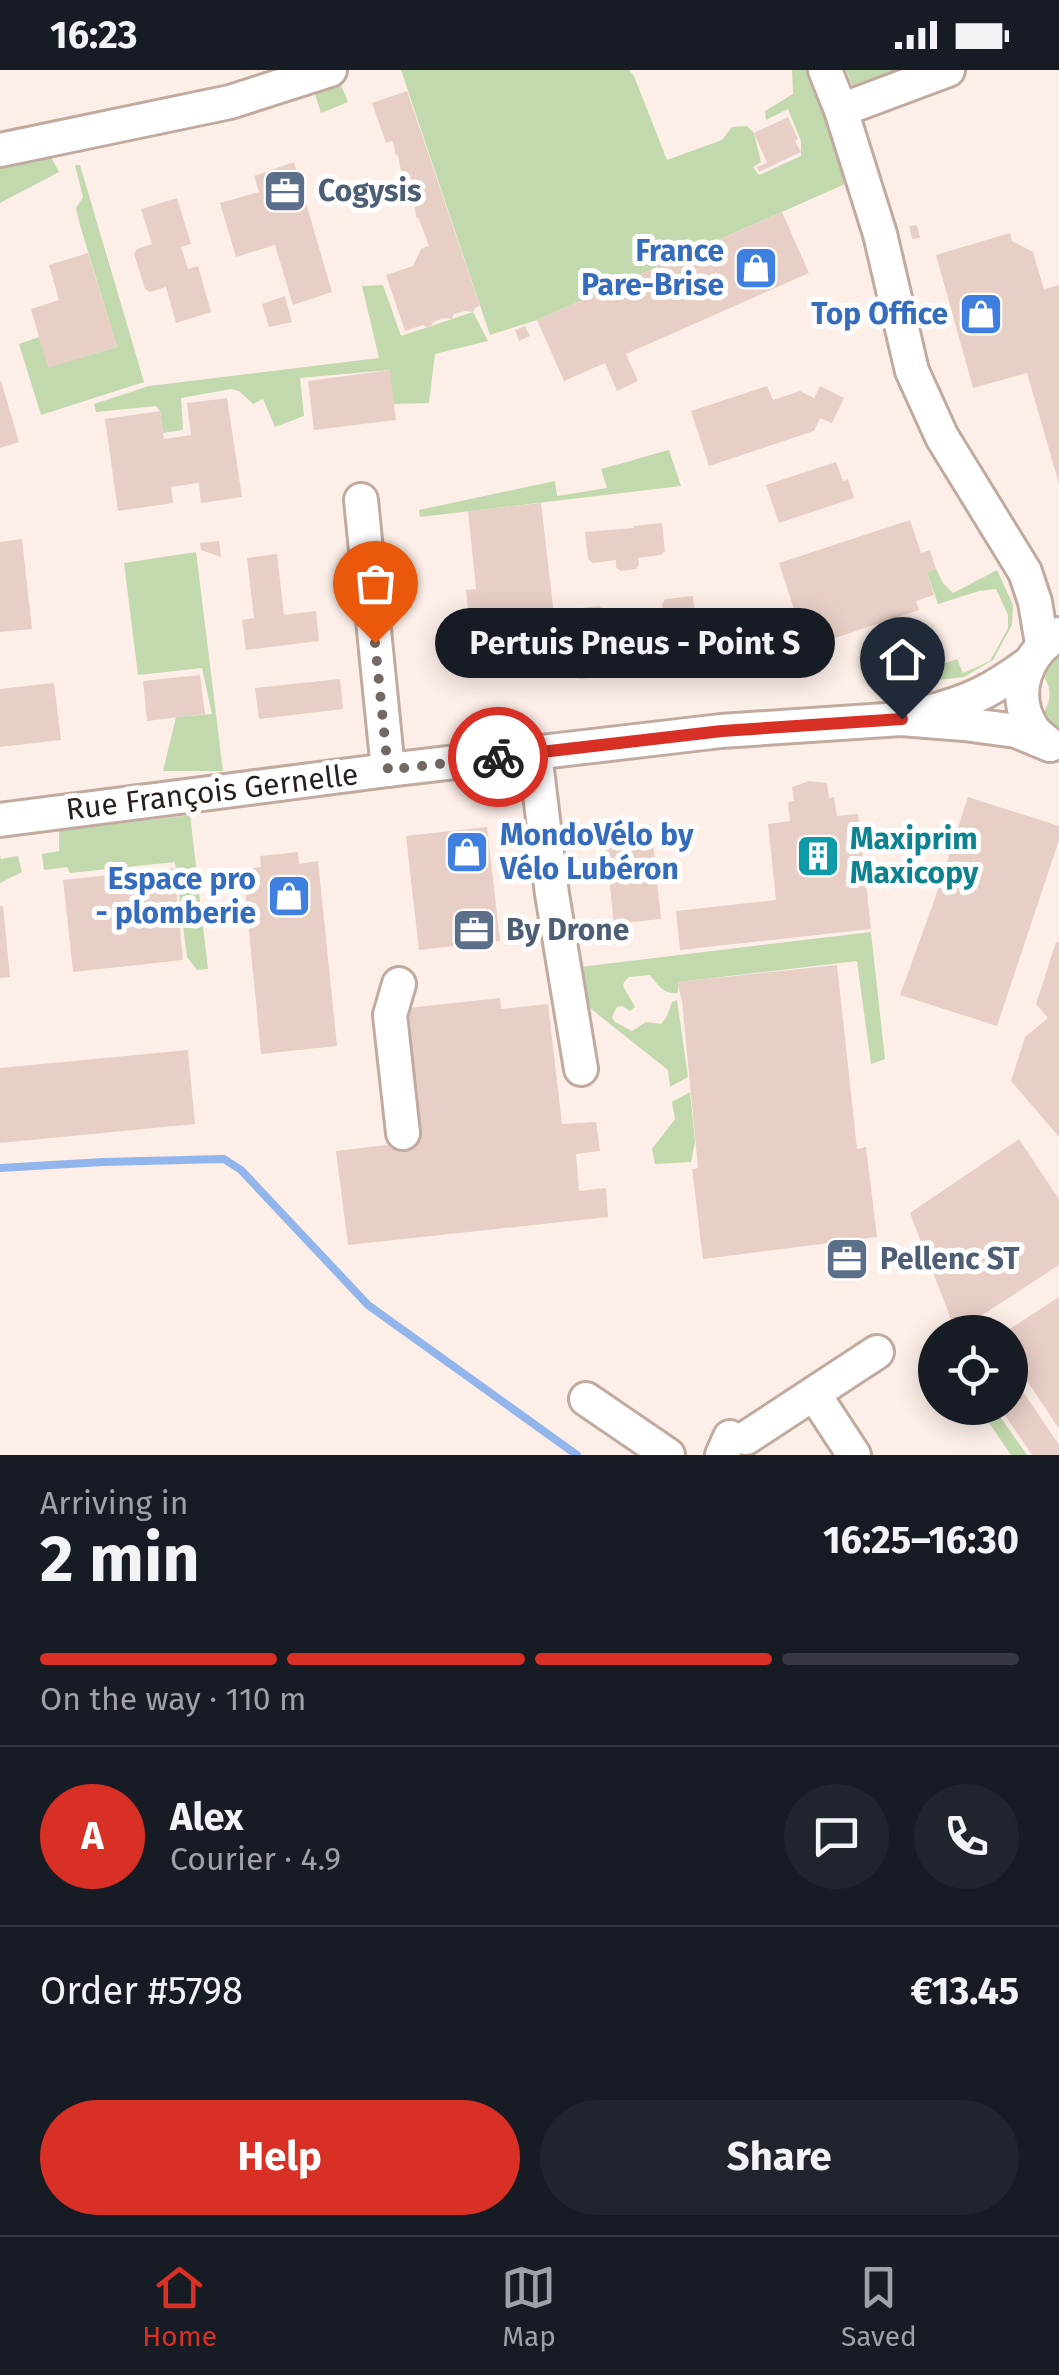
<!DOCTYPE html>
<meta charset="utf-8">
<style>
body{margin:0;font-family:"Fira Sans",sans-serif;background:#20242c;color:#f1f3f6;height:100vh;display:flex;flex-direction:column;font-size:38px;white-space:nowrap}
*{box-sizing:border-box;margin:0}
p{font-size:32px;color:#9ea1a6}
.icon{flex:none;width:55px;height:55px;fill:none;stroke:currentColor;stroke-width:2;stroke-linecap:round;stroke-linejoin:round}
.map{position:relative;height:1385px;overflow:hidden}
.side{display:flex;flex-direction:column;background:#171b24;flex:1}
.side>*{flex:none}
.buttons{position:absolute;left:918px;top:1245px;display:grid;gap:20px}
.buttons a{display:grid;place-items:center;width:110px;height:110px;border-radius:50%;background:#171b24;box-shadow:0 5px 25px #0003;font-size:50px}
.pin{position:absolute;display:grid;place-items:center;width:85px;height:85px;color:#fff;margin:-102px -42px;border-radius:50% 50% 50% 0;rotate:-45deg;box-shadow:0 0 10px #0007}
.pin .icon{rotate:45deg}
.courier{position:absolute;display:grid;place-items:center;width:100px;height:100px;margin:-50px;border:8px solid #d93025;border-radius:50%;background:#fff;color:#222;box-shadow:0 2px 12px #0007}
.bubble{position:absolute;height:70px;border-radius:35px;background:#171b24;box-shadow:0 5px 25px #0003;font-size:32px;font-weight:700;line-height:70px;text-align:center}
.head em{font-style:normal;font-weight:700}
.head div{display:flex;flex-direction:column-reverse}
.head{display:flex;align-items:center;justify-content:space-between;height:170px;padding:0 40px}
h1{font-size:65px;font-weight:700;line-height:75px}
.bar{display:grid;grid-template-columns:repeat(4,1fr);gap:15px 10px;align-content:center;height:120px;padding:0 40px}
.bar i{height:12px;border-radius:8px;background:#363941}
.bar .active{background:#d93025}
.bar p{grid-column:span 4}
.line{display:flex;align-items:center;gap:25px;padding:0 40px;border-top:2px solid #363941}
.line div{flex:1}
.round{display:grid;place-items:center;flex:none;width:105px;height:105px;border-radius:52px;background:#20242c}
.primary-button{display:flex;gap:20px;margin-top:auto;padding:20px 40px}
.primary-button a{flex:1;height:115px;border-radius:60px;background:#d93025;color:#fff;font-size:40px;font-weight:700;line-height:115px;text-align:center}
.primary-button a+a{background:#20242c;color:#f1f3f6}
.status{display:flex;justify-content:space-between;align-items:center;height:70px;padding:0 50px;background:#171b24;direction:ltr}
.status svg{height:28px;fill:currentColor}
.menu{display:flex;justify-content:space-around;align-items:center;height:140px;border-top:2px solid #363941;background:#171b24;font-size:28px;color:#9ea1a6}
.menu a{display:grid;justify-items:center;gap:5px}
.menu .active{color:#d93025}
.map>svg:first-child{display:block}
.green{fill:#c2d8ad}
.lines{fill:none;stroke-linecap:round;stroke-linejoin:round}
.stream{stroke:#92b6eb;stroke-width:8}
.building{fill:#e7cfc5}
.minor-casing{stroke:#c1aa9f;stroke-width:38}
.minor{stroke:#fff;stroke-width:32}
.done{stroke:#736863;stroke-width:10;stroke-dasharray:0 18}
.route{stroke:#d93025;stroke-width:12}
.labels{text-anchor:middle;stroke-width:10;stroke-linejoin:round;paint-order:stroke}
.service-label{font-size:30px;font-weight:bold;fill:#4e5e75;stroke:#fff;text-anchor:start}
.shop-label{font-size:30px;font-weight:bold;fill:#366cbe;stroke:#fff;text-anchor:end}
.street-label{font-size:30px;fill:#29201c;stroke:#fff}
.culture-label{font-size:30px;font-weight:bold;fill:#0d838f;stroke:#fff;text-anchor:start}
</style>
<div class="status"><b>16:23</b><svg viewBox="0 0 49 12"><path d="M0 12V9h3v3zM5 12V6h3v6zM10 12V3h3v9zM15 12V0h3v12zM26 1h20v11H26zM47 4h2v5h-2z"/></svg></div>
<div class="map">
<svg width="1059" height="1385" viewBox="0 0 1059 1385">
<rect width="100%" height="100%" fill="#fdefe8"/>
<g class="green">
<polygon points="401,0 629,0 634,6 667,90 722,70 732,57 747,56 754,63 761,92 753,97 759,105 801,86 801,71 788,39 766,50 765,41 793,24 792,0 810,0 850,105 843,115 537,250 490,265"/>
<polygon points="846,0 898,0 862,14 852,15"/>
<polygon points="339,10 348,32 321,43 314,21"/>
<polygon points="50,85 59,102 0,133 0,99"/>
<polygon points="75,95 80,95 144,312 41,345 19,274 39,267 49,297 117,277 80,155 76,138 83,127"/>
<polygon points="383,215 401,266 473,242 488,271 435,284 429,333 394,334 389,300 300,308 304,346 275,357 263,329 253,334 239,321 231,319 181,328 183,360 163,363 160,341 156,336 96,342 94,334 149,316 379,288 362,216"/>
<polygon points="669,380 681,416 420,447 419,440 555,411 557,426 607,418 601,399"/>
<polygon points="196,482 223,701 163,701 176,647 212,644 202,598 138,605 124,493"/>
<polygon points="936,499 943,513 953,523 997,500 1013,535 1012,555 993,590 964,607 878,617 957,589 963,603 990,591 1008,558 1008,545 996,519 979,521 938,534 927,502"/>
<path d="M1059,584v77l-15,-19c8,-13 7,-25 -1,-37l10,-17z"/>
<polygon points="190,745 208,899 197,900 187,887 175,792 70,803 67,797 44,800 42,784 59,781 59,761"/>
<polygon points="0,786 1,789 18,786 22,802 0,813"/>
<path d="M871,862l14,127 -14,5 -14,-103 -179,21v11c-14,2 -20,-8 -28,-18l-21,2 -5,5 -1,4 12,21 -5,4 -8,-5 -5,1 -5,10 3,5 17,9 14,-9 15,2 6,-8 5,-14 5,-2 11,77 -18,10 -2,-17 -82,-65 -6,-38z"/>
<polygon points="690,1022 695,1072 691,1092 655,1094 652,1079 675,1049 672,1032"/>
<polygon points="979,1338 994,1338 1027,1385 1011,1385"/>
</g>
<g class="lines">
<polyline class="stream" points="0,1098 103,1092 224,1089 241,1100 368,1235 577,1385"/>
</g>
<g class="building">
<polygon points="407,21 480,236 476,237 473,242 465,241 454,244 452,249 444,248 433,252 431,256 426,257 423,255 405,261 386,205 413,196 421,179 429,176 419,149 416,147 415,138 412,128 409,126 405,107 402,105 398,86 395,84 394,75 392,71 386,73 372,33"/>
<polygon points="788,47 798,69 795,71 801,82 759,102 757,97 767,93 754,63"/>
<polygon points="294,92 332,222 293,235 275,175 236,187 220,133 259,122 254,106"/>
<polygon points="177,128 191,174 181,177 188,199 198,196 211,242 176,253 166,217 150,222 145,219 134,184 137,179 152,174 141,139"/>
<polygon points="782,142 809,203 626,284 638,311 617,321 605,293 564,311 537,250"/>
<polygon points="917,155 920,168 912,169 909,156"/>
<polygon points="1010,163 1012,171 1033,182 1044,219 1059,215 1059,414 1027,303 973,318 936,185"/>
<polygon points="88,183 117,277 48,298 31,239 59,230 49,195"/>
<polygon points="285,226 292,252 269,257 262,234"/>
<polygon points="525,256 530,266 519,271 515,260"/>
<polygon points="390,300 396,350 314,360 308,311"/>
<polygon points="1,311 19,372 0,378 0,312"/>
<polygon points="767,316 773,330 800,321 814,328 820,316 844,328 832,353 820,348 814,361 709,396 691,341"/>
<polygon points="227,328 242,427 201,433 199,413 171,417 173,433 118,441 105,349 160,341 164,369 191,365 187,333"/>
<polygon points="836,392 843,411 848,409 854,428 779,453 766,415"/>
<polygon points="541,433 559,587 474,597 466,520 476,519 468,441"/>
<polygon points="910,450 921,483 930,480 936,499 927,502 934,525 916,531 919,540 829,570 825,560 803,567 779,493"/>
<polygon points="662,453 665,481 661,485 638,488 639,495 636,499 620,501 616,497 616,490 593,493 588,489 585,462 634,458 634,456"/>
<polygon points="22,469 32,559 0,562 0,472"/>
<polygon points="219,471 221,487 201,480 200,473"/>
<polygon points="277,484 284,545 316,541 319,571 246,580 242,550 254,548 247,488"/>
<polygon points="693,526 696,550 693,550 700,596 673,599 669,595 667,576 660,577 656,573 654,558 657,554 664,553 662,534 665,529"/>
<polygon points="599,536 604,540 605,559 613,558 616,561 618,577 615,581 608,582 610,601 607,606 579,609 576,584 579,584 572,539"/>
<polygon points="200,605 205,644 147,651 143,611"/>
<polygon points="340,609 343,639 259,649 255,618"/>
<polygon points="54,613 61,670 0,677 0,619"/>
<polygon points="809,711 827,713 829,728 834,727 837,746 858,744 871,859 680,880 676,841 776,830 768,754 790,751 788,732 794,731 792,717"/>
<polygon points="968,727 1059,756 1059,770 997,956 900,925 933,834"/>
<polygon points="651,754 661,849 614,854 604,760"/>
<polygon points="487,757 500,871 419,880 406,766"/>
<polygon points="298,782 299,794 318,791 337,976 261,984 243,799 261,797 260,786"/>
<polygon points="174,798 183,890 73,902 63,810"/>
<polygon points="0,836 3,836 10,907 0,908"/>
<polygon points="1056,872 1059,872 1059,1067 1011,1011 1025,967 1048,948 1036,934"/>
<polygon points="837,895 857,1079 866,1077 877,1167 703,1189 692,1099 698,1098 682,931 677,912"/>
<polygon points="500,928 501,939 548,934 562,1054 596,1052 600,1081 576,1084 579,1121 606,1118 608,1147 348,1175 336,1081 412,1072 398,939"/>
<polygon points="188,980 195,1054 0,1073 0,998"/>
<polygon points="1019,1069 1059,1129 1059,1195 956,1262 910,1143"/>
<polygon points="1059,1227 1059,1359 1010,1285 1010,1262 1005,1262"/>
<polygon points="1012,1305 1059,1375 1059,1385 1032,1385 1000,1338 1010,1338 1010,1306"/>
</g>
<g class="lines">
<g class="minor-casing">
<g id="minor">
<polyline points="825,0 841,40 880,164 912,301 942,367 1025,502 1035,532 1042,574"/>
<polyline points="841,40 948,0"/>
<polyline points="0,80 230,32 330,0"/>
<polyline points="361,430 388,700"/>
<path d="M925,643c44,-11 66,-22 103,-49"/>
<path d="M1050,675c-5,-5 -13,-10 -17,-16 -23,-35 -7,-76 26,-95"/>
<polyline points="535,683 552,824 581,999"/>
<polyline points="0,750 388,700 721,661 901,649 964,654 1016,661 1050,675"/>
<polyline points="399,914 390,945 403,1063"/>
<polyline points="814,1324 854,1385"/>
<polyline points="586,1329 668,1385"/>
<polyline points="746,1368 877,1282"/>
<polyline points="722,1385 730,1367"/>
</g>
</g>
<use href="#minor" class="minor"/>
</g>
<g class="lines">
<polyline class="done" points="375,573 388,700 498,687"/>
<polyline class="route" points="498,687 722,661 902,649"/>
</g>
<defs>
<g id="office-square" transform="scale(2.25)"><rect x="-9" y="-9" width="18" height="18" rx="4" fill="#5c6f8a" stroke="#fff"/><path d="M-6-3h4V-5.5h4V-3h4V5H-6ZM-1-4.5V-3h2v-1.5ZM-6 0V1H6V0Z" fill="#fff"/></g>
<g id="shop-square" transform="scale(2.25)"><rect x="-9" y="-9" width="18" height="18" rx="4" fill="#3f7fe0" stroke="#fff"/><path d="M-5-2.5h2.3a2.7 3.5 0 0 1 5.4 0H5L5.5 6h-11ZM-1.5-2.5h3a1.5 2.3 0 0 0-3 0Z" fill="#fff"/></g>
<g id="building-square" transform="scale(2.25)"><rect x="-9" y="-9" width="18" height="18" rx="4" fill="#0f9aa8" stroke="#fff"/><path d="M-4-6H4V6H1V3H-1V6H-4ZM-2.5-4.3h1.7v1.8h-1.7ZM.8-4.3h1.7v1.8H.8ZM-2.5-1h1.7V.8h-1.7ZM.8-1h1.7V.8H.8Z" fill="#fff"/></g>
</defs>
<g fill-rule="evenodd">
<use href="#office-square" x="285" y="121"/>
<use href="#shop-square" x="756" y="198"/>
<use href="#shop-square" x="981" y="244"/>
<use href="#shop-square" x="467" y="782"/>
<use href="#building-square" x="818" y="786"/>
<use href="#shop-square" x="289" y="826"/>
<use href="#office-square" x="474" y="860"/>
<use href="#office-square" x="847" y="1189"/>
</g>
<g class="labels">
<g class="service-label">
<text x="318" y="131">Cogysis</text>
<text x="506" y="870">By Drone</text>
<text x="880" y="1199">Pellenc ST</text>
</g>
<g class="shop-label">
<text x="724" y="191">France<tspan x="724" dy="34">Pare-Brise</tspan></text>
<text x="948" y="254">Top Office</text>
<text x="500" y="775" text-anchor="start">MondoVélo by<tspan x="500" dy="34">Vélo Lubéron</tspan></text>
<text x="256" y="819">Espace pro<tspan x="256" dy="34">- plomberie</tspan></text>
</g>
<g class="street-label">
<text transform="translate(212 722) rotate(-7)" y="10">Rue François Gernelle</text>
</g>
<g class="culture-label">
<text x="850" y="779">Maxiprim<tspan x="850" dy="34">Maxicopy</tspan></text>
</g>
</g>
</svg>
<div class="buttons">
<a><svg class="icon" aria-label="locate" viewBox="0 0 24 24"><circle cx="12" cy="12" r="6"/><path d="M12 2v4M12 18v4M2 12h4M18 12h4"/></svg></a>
</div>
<div class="pin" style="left:375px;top:573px;background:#ea580c"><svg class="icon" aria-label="bag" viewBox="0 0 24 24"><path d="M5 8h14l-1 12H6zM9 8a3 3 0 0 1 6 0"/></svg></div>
<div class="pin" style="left:902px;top:649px;background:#1f2937"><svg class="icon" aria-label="home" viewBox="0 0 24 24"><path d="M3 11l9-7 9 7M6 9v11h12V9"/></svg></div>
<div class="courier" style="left:498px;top:687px"><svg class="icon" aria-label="bike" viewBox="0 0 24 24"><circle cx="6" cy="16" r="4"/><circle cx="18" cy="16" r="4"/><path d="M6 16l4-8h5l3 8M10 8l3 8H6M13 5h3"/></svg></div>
<div class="bubble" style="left:435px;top:538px;width:400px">Pertuis Pneus - Point S</div>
</div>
<section class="side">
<div class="head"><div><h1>2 min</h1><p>Arriving in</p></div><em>16:25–16:30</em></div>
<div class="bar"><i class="active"></i><i class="active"></i><i class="active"></i><i></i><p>On the way · 110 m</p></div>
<div class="line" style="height:180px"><b class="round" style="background:#d93025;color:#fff">A</b><div><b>Alex</b><p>Courier · 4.9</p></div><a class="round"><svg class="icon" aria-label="chat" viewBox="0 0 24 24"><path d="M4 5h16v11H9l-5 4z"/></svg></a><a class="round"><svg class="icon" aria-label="phone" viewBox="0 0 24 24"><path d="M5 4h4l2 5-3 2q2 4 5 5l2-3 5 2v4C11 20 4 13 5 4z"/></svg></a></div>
<div class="line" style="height:130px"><div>Order #5798</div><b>€13.45</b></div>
<div class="primary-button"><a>Help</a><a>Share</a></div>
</section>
<nav class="menu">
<a class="active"><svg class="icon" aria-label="home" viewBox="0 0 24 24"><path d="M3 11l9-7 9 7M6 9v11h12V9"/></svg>Home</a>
<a><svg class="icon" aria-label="map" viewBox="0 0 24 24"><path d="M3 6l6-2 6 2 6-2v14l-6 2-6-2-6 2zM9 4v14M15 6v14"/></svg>Map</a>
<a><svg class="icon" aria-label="saved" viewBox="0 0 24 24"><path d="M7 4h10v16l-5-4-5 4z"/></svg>Saved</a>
</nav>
